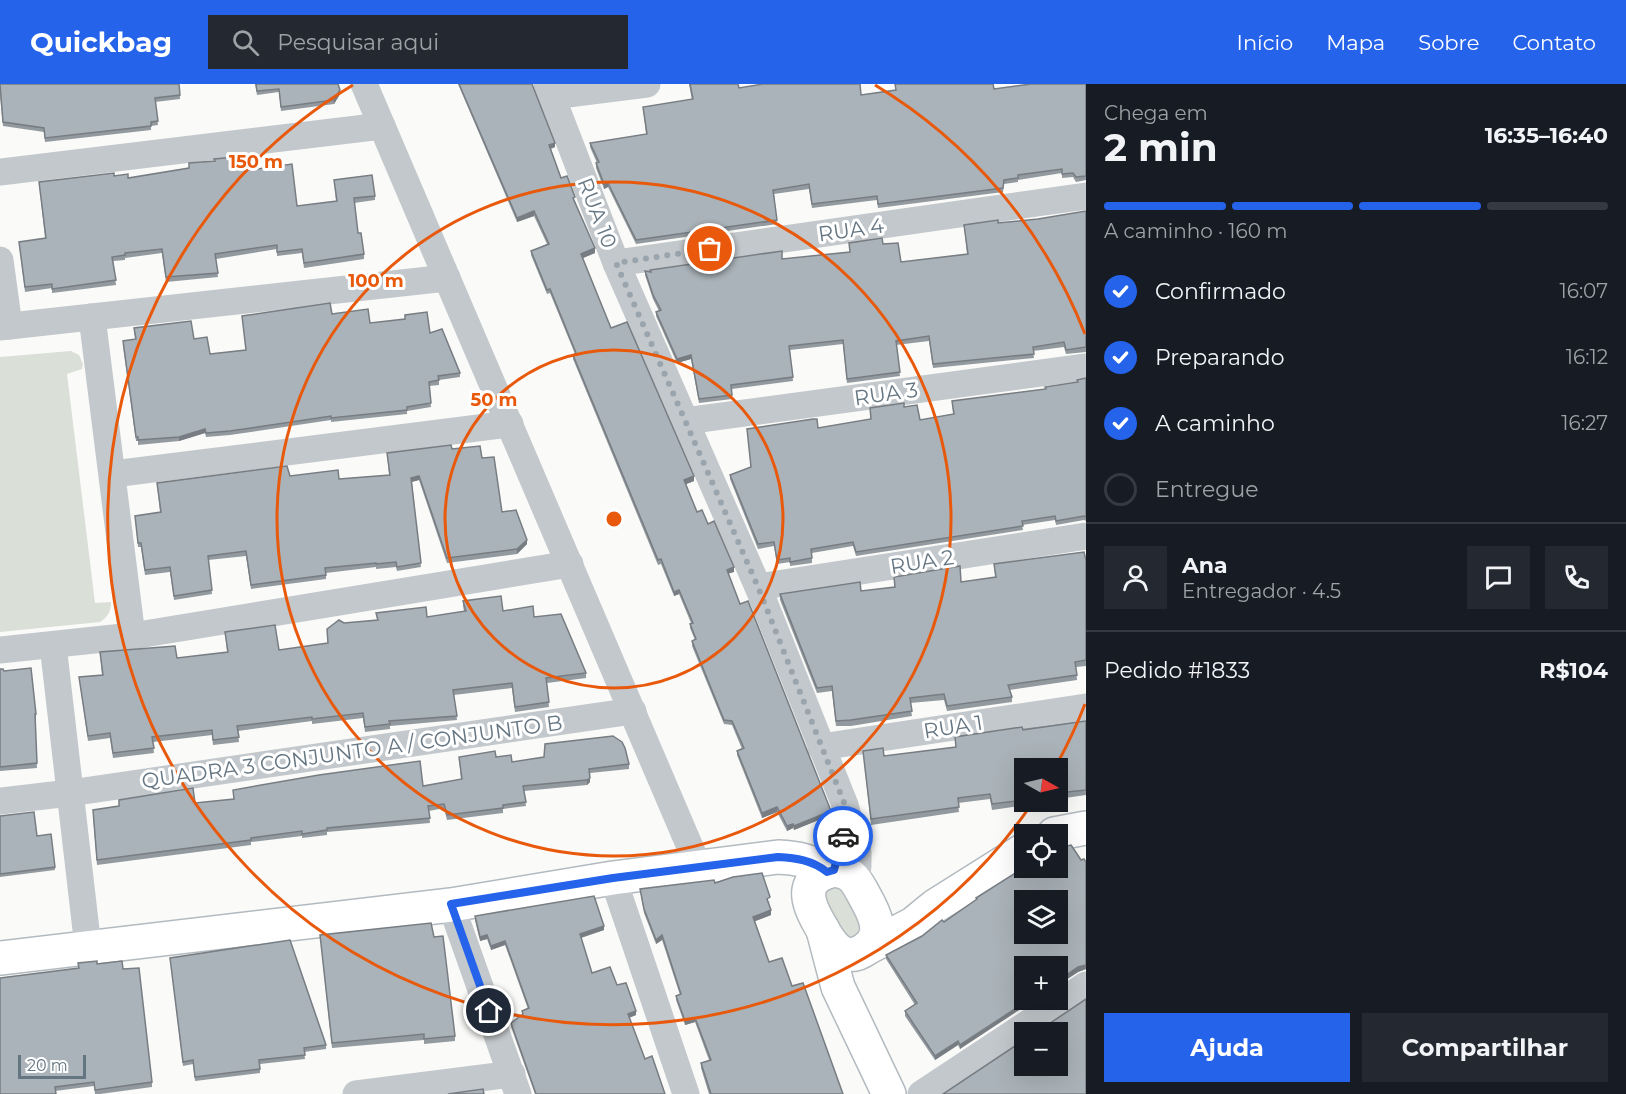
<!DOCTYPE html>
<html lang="pt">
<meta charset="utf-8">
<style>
body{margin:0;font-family:Montserrat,sans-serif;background:#242831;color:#f1f3f6;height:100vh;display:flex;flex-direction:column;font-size:22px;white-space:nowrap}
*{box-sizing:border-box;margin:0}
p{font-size:20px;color:#9ea1a6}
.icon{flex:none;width:33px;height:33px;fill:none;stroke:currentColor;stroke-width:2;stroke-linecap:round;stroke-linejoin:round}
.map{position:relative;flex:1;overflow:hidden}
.panel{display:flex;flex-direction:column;background:#171b24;width:540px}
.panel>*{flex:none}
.needle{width:39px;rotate:98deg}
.tools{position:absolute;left:1014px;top:674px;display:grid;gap:12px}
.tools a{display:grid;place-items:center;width:54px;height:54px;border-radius:0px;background:#171b24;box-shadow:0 6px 24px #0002;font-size:30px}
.scale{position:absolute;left:18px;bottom:15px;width:68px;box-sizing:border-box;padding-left:6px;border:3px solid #657683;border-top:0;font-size:16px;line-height:21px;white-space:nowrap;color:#657683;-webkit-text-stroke:4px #fff;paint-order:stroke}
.pin{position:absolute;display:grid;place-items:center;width:51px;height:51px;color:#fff;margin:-26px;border:3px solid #fff;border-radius:50%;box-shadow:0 2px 6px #0007}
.courier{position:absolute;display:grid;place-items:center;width:60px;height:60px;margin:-30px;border:4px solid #2563eb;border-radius:50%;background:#fff;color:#222;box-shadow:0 2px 8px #0007}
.head em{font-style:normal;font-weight:700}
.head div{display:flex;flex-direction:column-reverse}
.head{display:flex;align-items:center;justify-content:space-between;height:102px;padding:0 18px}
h1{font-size:39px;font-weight:700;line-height:45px}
.bar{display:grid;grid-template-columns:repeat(4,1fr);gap:9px 6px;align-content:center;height:72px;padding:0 18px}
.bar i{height:8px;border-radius:4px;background:#363941}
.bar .on{background:#2563eb}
.bar p{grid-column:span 4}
.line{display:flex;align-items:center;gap:15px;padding:0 18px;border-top:2px solid #363941}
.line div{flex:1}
.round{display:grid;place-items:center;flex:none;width:63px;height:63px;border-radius:0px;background:#242831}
ol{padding:0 18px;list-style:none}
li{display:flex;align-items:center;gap:18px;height:66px}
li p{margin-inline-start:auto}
li .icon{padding:6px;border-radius:50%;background:#2563eb;color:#fff;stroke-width:4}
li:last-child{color:#9ea1a6}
li i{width:33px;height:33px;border:3px solid #363941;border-radius:50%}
.action{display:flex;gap:12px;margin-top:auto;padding:12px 18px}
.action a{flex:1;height:69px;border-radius:0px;background:#2563eb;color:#fff;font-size:24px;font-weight:700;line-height:69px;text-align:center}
.action a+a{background:#242831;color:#f1f3f6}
header{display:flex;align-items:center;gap:36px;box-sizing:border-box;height:84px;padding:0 30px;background:#2563eb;color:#fff}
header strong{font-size:28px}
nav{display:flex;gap:33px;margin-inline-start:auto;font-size:21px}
.search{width:420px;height:54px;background:#242831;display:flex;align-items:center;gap:15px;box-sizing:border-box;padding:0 21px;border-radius:0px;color:#9ea1a6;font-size:22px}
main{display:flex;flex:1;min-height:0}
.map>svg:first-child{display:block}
.green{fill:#dadfd7}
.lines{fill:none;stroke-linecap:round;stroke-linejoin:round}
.secondary-casing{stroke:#b3babf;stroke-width:36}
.street{stroke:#c3c8cc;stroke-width:27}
.secondary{stroke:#fff;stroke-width:33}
.wall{fill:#929a9f}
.shaded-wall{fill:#777d82}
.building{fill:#aab3b9;stroke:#777d82;stroke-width:1.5;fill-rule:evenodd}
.done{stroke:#99a4ac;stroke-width:6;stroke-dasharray:0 10.8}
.route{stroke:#2563eb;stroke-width:8}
.ring{fill:none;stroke:#e8590c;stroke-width:3}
.labels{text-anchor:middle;stroke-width:6;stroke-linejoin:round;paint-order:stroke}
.street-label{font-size:21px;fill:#657683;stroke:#fff}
.centre{fill:#e8590c;stroke:#fff;stroke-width:3}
.ring-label{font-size:18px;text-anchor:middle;font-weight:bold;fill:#e8590c;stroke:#fff;stroke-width:6;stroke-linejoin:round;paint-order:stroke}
</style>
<header>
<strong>Quickbag</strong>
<div class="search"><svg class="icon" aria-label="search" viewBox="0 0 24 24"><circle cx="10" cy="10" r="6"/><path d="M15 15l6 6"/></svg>Pesquisar aqui</div>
<nav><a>Início</a><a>Mapa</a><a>Sobre</a><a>Contato</a></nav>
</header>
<main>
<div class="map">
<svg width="1086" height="1010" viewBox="0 0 1086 1010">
<rect width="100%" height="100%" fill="#fafaf8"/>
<g class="green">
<path d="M71,267l8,4 4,9 -1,5 -15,5 28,229 16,-1c0,9 -3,15 -11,20l-100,10v-275z"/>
<polygon points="838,792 870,847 847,855 823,821 823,802"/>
</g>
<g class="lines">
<g class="secondary-casing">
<g id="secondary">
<polyline points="1054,750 1086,744"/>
<path d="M834,786c6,1 12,2 17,6 6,5 9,12 13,19 9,16 22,38 3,53 -25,19 -39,-8 -48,-25 -14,-24 -18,-45 15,-53z"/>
<polyline points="823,846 838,903 889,1010"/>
<polyline points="867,864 913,840 935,822 1024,766"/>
<path d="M0,874l451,-53 162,-27 165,-21c18,1 34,3 49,15"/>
</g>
</g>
<g class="street">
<polyline points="364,0 699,784"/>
<polyline points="547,0 616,179 758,503 845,721 858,768 858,782 856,797"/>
<polyline points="552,12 647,0"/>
<polyline points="0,88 382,42"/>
<polyline points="0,176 9,242"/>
<polyline points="616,179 1086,112"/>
<polyline points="92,233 132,552"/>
<polyline points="0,243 447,194"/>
<polyline points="685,337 1086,283"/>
<polyline points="113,390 510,340"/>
<polyline points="758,503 1086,452"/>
<polyline points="53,561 88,863"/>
<polyline points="0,566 132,552 570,480"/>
<polyline points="821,663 1086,623"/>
<polyline points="0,717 70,709 633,627"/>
<polyline points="613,794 686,1010"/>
<polyline points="451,821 518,1010"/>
<polyline points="356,1010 512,990"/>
<polyline points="921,1010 1086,901"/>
</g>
<use href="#secondary" class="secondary"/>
</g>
<g class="wall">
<polygon points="255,0 338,0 340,10 334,20 281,27 279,8 257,11"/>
<polygon points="458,0 532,0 555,63 551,65 561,94 575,117 595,169 582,174 611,244 694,397 686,400 697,428 708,440 734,488 728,489 740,520 831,731 794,746 793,744 787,747 777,728 762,734 737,671 737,667 742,665 732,641 724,640 692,562 692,557 695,556 690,544 690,540 691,539 679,510 674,512 661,480 658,481 573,275 573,271 575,270 550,209 547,210 531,171 531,167 547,160 534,132 517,138"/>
<polygon points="689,0 738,0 739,4 861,11 895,6 895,0 993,0 994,5 1086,0 1086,96 1076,98 1073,93 1062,94 1062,89 1018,96 1018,98 1004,100 1003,108 878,124 877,116 812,124 809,105 774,110 777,140 636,160 608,103 604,105 596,84 596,79 597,79 590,63 590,59 646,50 643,23 692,16"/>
<polygon points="0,11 180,11 180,15 155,18 158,41 151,42 151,46 45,58 44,48 3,42"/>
<polygon points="250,86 297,122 336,117 334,96 375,112 375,116 354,119 358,149 364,170 364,175 304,184 302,169 277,172 277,165 216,175 218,193 166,198 162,169 125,174 125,176 113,177 116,201 52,209 52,204 25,208 19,158 45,154 39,98 114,92 128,94"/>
<polygon points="1086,127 1086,268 1066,270 1064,263 1033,267 1034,274 933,284 929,257 896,261 900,292 847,299 843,260 790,266 793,297 732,305 732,315 699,319 691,275 677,279 656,232 656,228 659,227 653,215 645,191 645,187 650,188 650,186 782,175 849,168 883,160 901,178 967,170 964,141 998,139 1038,135"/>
<polygon points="332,230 370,239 430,249 460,289 460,293 439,296 439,301 429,302 431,323 407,327 407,330 331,338 331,336 230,351 206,353 205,349 179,357 138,361 138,357 136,357 123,261 123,257 135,255 134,244 194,255 210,270 246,266 242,232"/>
<polygon points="1086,294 1086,437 1084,436 1056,441 1055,436 1022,441 1023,446 856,472 853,462 812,469 812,479 790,482 790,478 777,480 774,462 758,465 730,395 730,391 751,383 747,345 818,344 871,335 870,324 904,323 920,336 953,330 952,317 1046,305 1077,298 1077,296"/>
<polygon points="452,365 482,374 502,428 527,460 517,470 447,479 419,396 412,398 421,483 397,487 396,483 376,485 376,483 326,489 326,495 251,505 246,472 208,476 212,510 174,516 170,488 145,491 141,463 138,463 135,432 160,428 157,399 290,392 339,395 389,391 387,369"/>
<polygon points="1086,476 1086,582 1076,583 1077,596 1009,606 1012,613 1012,618 947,627 944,616 910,619 912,632 851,642 836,642 832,607 817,609 780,516 780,510 861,507 894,503 894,493 961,498 995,493 994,480"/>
<polygon points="463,517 503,527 534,533 586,589 586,594 547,599 549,623 515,628 512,604 454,611 457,636 390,642 390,645 365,648 363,634 312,640 312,637 238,647 239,658 213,661 212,651 153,658 154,669 113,674 110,654 88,657 79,593 102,591 100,568 177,574 227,568 225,548 279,566 328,559 327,545 344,539 377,536 376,529 427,533 464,527 463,522"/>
<polygon points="0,585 4,587 36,630 36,634 35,635 37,684 0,687"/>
<polygon points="1086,637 1086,711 1058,715 1058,684 1024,684 1024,717 1038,717 1026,718 1026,721 992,726 990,715 958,719 959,728 871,741 863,667 884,672 956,663 955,653"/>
<polygon points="459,673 496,673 512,678 629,680 629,685 590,689 590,698 587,701 524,707 526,722 503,725 503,729 447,736 444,724 429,727 430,739 327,748 327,751 302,754 302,752 251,758 251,761 97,781 93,731 119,722 119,716 195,719 234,715 233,706 423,702 461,696"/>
<polygon points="0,732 37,752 55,783 55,786 0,793"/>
<polygon points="1081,776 1086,778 1086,885 1078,888 1058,901 1058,882 960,965 958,961 935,976 905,932 905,927 915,921 886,875 886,871 922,852 944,838 976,816 976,814"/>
<polygon points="715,799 770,818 768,819 771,831 755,837 769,878 792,902 843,1010 709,1010 701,984 701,979 709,976 695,938 685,941 676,916 676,912 680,911 662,856 656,860 644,829 640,805"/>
<polygon points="475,832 604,846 581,854 592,889 617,901 636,931 629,934 645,975 665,1010 535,1010 511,943 511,939 522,931 522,927 528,925 505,861 491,866 487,855 480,857 475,836"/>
<polygon points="320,851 455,952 455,957 424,960 424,956 332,964"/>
<polygon points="170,874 326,961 326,965 304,968 305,975 260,980 260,989 195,997 193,980 183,982"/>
<polygon points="78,879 97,880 123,885 152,998 152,1003 100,1010 95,1010 94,1002 55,1007 0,1010 78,884"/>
</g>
<g class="shaded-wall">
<polygon points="340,6 340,10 334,20 334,16"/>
<polygon points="555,59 555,63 549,65 549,61"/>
<polygon points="608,99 608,103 604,105 604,100"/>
<polygon points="534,127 534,132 517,138 517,134"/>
<polygon points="595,164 595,169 581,175 581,170"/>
<polygon points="691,271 691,275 677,279 677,275"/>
<polygon points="205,345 205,349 179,357 179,353"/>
<polygon points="419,392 419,396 411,398 411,394"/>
<polygon points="694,392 694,397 684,401 684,396"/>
<polygon points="527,456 527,460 517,470 517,465"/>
<polygon points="734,483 734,488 727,490 727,486"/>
<polygon points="679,506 679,510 674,512 674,508"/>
<polygon points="590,694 590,698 587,701 587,696"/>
<polygon points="777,723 777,728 762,734 762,729"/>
<polygon points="831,727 831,731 794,746 794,742"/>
<polygon points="793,740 793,744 787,747 787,742"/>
<polygon points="771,826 771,831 753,838 753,833"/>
<polygon points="604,842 604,846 580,854 580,850"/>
<polygon points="487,851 487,855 480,857 480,853"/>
<polygon points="662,851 662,856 656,860 656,856"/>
<polygon points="505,857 505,861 491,866 491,862"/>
<polygon points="1086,881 1086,885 1078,888 1058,901 1058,897 1078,883"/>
<polygon points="1030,915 1036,915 960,965 960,961"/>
<polygon points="636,927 636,931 628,934 628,930"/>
<polygon points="695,934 695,938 685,941 685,937"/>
<polygon points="958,957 958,961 935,976 935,972"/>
</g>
<g class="building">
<polygon points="0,0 179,0 180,11 155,14 158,37 151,38 151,42 45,54 44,44 3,38"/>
<polygon points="256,0 338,0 340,6 334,16 281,23 279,5 257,7"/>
<polygon points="459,0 532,0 555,59 549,61 561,94 567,92 575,113 573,114 595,164 581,170 600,217 611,244 627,238 694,392 684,396 697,428 702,426 708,440 714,437 734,483 727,486 740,520 748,517 831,727 794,742 793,740 787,742 777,723 762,729 737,667 744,664 732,637 724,636 692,557 696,555 690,540 693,539 679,506 674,508 661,475 658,476 573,271 576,269 550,205 547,206 531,167 549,160 534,127 517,134"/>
<polygon points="690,0 738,0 739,4 763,0 860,0 861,11 896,6 895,0 993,0 994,5 1031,0 1086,0 1086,92 1076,93 1073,89 1062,90 1062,85 1018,91 1018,94 1004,96 1003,104 878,120 877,112 812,120 809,100 773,106 777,136 636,156 608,99 604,100 596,79 599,78 590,59 647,50 643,23 693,15"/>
<polygon points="248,72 250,86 292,80 297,122 337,117 334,96 372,91 375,112 354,114 358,149 361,149 364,170 304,179 302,165 277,168 277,161 215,170 218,189 166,193 162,165 125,169 125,171 112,173 116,196 52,205 52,200 25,203 19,158 46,154 39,98 114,89 114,92 128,90 128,94 189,84 189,79 215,77 214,75"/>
<polygon points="1086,127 1086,263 1066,266 1064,258 1033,263 1034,270 933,280 929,252 896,257 900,288 847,295 843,256 789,262 793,293 731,301 732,311 699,315 691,271 677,275 656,228 661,226 653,211 645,187 651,188 650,186 782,167 782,175 850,168 849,159 882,154 883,160 898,159 901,178 968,170 964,141 998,136 998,139 1038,135"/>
<polygon points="330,219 332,230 368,225 370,239 405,235 405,231 427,228 430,249 442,245 460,289 438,292 439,296 429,298 431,319 407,323 407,326 331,334 331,332 230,347 206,349 205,345 179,353 138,356 138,353 136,353 123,257 136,255 134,244 191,237 194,255 207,253 210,270 246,266 242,232"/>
<polygon points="1086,294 1086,433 1084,432 1056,437 1055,432 1022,437 1023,442 856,468 853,458 811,465 812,474 790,478 790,474 777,476 774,458 758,460 730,391 751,383 747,345 813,335 817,335 818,344 871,335 870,324 904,319 904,323 917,321 920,336 954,330 952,317 1046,305 1045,303 1078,298 1077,296"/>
<polygon points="451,361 452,365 480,362 482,374 494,373 502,428 516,426 527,456 517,465 447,474 419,392 411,394 421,479 397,483 396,478 376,480 376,479 325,484 326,491 251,501 246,467 208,472 212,506 174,512 170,483 145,486 141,459 138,459 135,432 161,428 157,399 287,382 290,392 338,386 339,395 390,391 387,369"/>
<polygon points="1084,468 1086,476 1086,576 1075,578 1077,591 1008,601 1012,613 947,622 944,610 910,614 912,627 851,636 836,637 832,602 817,604 780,510 860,498 861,507 895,503 894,493 960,482 961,498 996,493 994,480"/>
<polygon points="501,512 503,527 533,522 534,533 561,530 586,589 546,594 549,618 515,623 512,599 453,606 457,632 389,637 390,640 365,643 363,629 312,635 312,633 237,642 239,653 213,656 212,646 152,653 154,664 113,669 110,649 88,652 79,593 103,591 100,568 175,562 177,574 228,568 225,548 275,541 279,566 328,559 327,545 339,536 344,539 378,536 376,529 426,523 427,533 466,527 463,517"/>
<polygon points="31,584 36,630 35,630 37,679 0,683 0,585 3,585 4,587"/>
<polygon points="1086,637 1086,706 1058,709 1058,684 1024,684 1024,716 992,720 990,710 958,714 959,723 871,735 863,667 883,664 884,672 956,663 955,653 1022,643 1023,646"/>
<polygon points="613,652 622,658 625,664 629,680 589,685 590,694 587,696 523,702 526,718 503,721 503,724 447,731 444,720 428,722 430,734 327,744 327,746 302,750 302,747 251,754 251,756 97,776 93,726 119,722 119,716 193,704 195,719 234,715 233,706 319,691 420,677 423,702 462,695 459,673 495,667 496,673 511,671 512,678 544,673 545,660"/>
<polygon points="34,728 37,752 51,750 55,783 0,790 0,732"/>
<path d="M1071,761l10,15 3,-1 2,3v103l-8,2 -20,14v-15h-34v33h6l-70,46 -2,-4 -23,15 -30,-45 12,-8 -31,-48 36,-19 20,-16 2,2 33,-23 -1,-1 49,-31h33v-19zM1024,816h34v33h-34z"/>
<polygon points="762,789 770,813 767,815 771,826 753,833 769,878 782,874 792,902 803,899 843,1010 711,1010 701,979 711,976 695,934 685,937 676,912 681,910 662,851 656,856 644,825 640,805 714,796 715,799 733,793"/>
<polygon points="594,812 604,842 580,850 592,889 610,883 617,901 626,899 636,927 628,930 645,975 652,972 665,1010 536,1010 511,939 523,930 522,927 529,924 505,857 491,862 487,851 480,853 475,832"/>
<polygon points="431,839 434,853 443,852 455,952 424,955 424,950 332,959 320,851"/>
<polygon points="290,856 326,961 304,964 305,971 259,976 260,985 195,993 193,976 183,978 170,874"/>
<polygon points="97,877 97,880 122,877 123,885 139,884 152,998 95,1006 94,998 55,1003 56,1010 0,1010 0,894 79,884 78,879"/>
<polygon points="1086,915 1086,1010 943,1010 1024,956 1024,981 1058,981 1058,948 1037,948"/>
<polygon points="483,1005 484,1010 448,1010"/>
</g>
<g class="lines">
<polyline class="done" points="710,165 616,179 758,503 845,721 843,752"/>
<path class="route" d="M489,927l-38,-107 162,-26 165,-21c18,1 34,3 49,15l7,-2 9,-34"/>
</g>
<g class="ring">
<circle cx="614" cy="435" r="169"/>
<circle cx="614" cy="435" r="337"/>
<path d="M1085 620A506 506 0 0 1 1057 680M1033 718A506 506 0 1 1 353 1M875 1A506 506 0 0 1 1085 250"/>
</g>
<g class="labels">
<g class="street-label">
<text transform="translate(597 129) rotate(69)" y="7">RUA 10</text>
<text transform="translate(851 146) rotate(-8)" y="7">RUA 4</text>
<text transform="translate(886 310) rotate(-8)" y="7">RUA 3</text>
<text transform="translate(922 478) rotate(-9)" y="7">RUA 2</text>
<text transform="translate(953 643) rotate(-9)" y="7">RUA 1</text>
<text transform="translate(352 668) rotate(-8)" y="7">QUADRA 3 CONJUNTO A / CONJUNTO B</text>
</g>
</g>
<circle cx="614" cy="435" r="9" class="centre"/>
<g class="ring-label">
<text x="256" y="84">150 m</text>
<text x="376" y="203">100 m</text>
<text x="494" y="322">50 m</text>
</g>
</svg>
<div class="tools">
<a><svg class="needle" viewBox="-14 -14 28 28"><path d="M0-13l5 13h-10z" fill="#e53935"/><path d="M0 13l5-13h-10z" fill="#9ea1a6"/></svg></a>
<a><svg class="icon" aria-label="locate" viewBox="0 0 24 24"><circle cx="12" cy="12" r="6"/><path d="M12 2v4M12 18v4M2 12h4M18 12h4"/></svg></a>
<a><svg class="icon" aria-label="layers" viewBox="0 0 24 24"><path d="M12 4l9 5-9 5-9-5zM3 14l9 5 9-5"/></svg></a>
<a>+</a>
<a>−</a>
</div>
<div class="scale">20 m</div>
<div class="pin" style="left:710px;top:165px;background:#ea580c"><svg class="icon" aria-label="bag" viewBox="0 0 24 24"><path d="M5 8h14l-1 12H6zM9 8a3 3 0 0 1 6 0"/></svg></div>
<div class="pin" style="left:489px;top:927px;background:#1f2937"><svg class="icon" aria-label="home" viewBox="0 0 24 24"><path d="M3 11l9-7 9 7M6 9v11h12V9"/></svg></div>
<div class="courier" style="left:843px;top:752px"><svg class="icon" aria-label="car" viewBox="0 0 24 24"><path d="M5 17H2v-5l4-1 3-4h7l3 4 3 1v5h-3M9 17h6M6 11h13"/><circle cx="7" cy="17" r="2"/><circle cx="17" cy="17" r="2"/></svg></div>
</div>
<section class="panel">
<div class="head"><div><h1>2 min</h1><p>Chega em</p></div><em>16:35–16:40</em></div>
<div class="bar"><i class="on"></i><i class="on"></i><i class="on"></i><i></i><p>A caminho · 160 m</p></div>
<ol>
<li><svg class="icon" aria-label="check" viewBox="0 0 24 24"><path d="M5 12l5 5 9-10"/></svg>Confirmado<p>16:07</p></li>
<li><svg class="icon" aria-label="check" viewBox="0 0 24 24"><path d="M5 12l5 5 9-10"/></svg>Preparando<p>16:12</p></li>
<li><svg class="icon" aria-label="check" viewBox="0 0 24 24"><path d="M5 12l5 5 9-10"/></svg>A caminho<p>16:27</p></li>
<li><i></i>Entregue</li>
</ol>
<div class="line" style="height:108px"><a class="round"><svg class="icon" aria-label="person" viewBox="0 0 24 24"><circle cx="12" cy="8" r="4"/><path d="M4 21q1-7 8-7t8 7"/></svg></a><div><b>Ana</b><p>Entregador · 4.5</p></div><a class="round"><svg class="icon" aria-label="chat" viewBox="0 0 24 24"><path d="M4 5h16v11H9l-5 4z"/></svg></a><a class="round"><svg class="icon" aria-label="phone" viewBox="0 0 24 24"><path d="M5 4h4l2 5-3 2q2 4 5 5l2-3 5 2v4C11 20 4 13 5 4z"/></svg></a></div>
<div class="line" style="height:78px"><div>Pedido #1833</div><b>R$104</b></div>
<div class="action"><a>Ajuda</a><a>Compartilhar</a></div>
</section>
</main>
